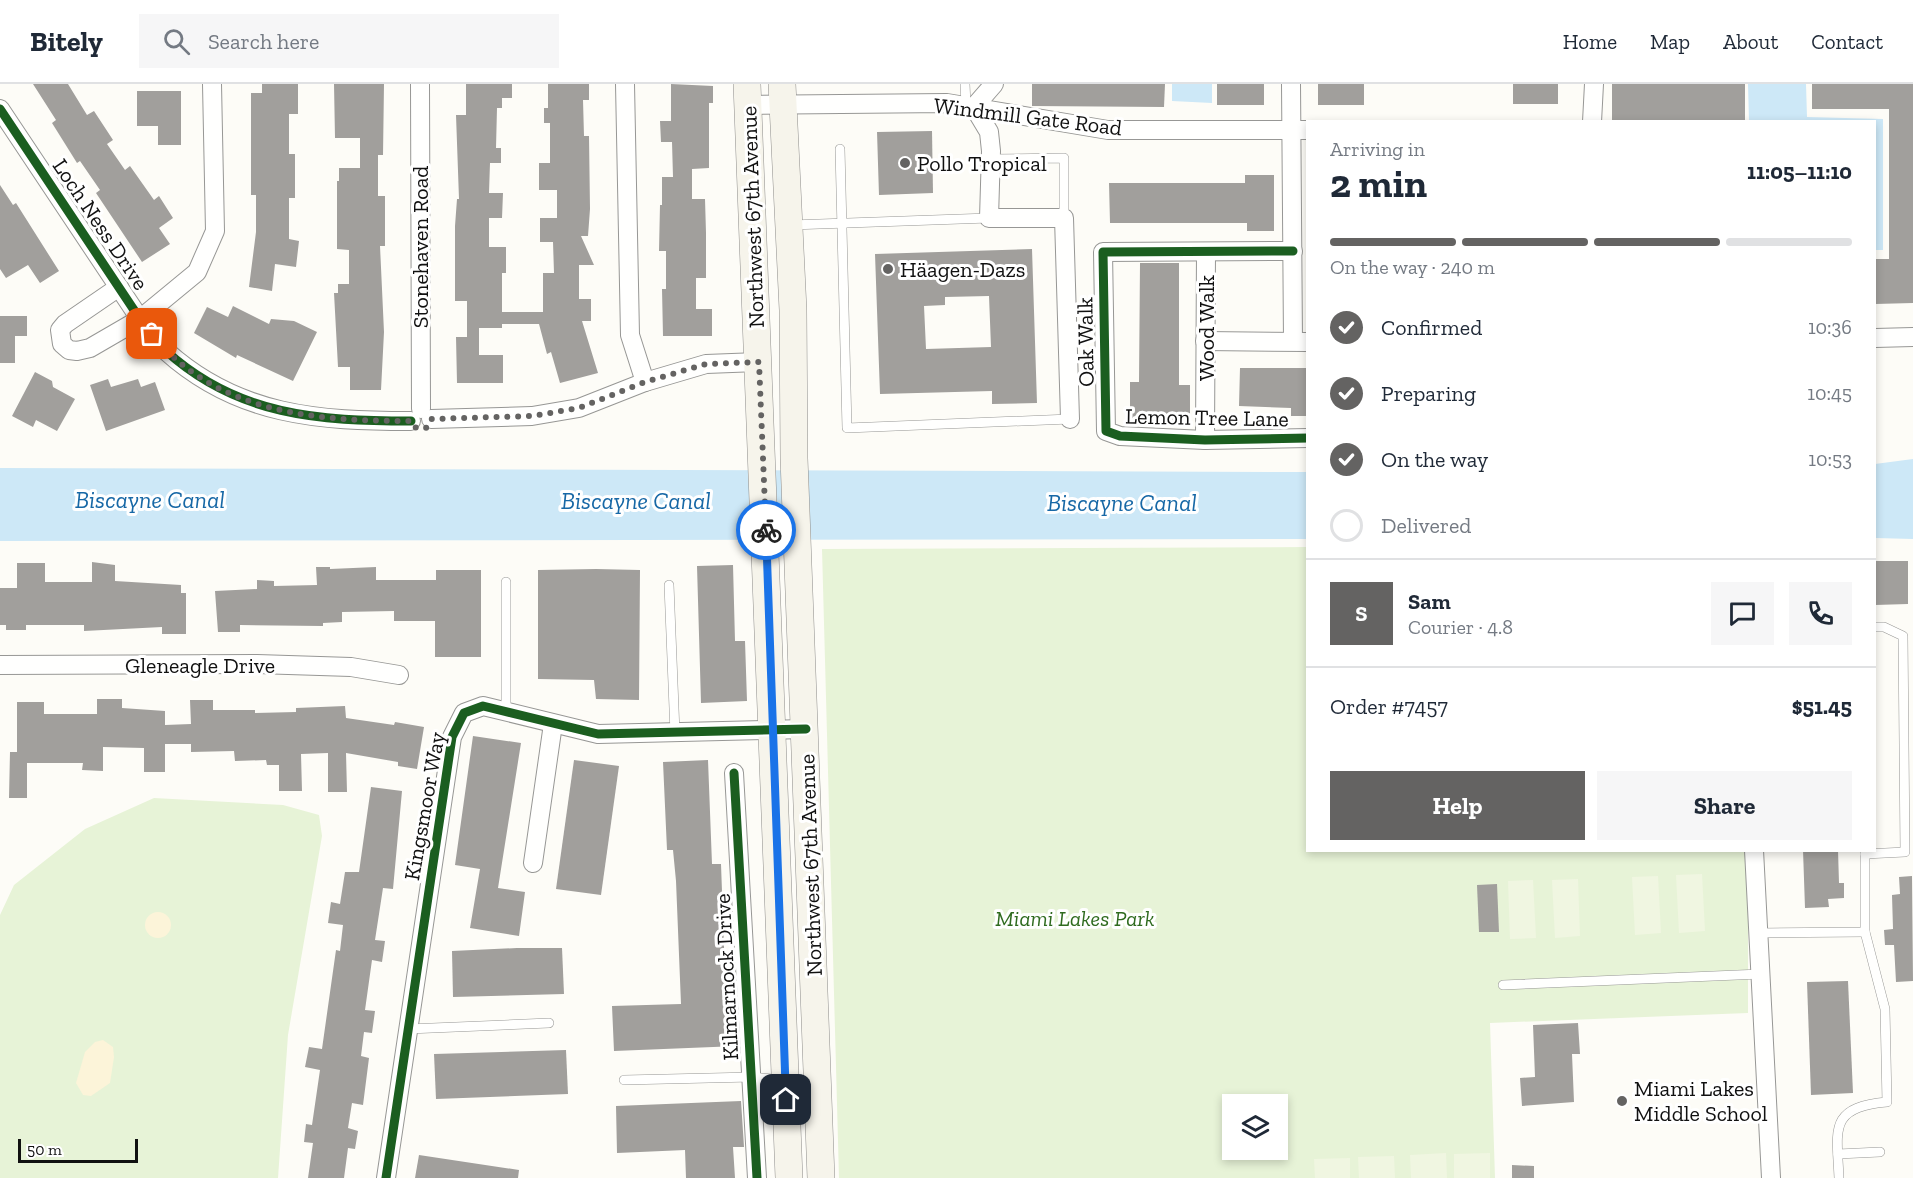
<!DOCTYPE html>
<meta charset="utf-8">
<style>
body{margin:0;font-family:"Zilla Slab",serif;background:#f6f6f7;color:#1f2937;height:100vh;display:flex;flex-direction:column;font-size:22px;white-space:nowrap}
*{box-sizing:border-box;margin:0}
p{font-size:20px;color:#747a83}
.icon{flex:none;width:33px;height:33px;fill:none;stroke:currentColor;stroke-width:2;stroke-linecap:round;stroke-linejoin:round}
.map{position:relative;flex:1;overflow:hidden}
.drawer{position:absolute;left:1306px;top:36px;width:570px;height:732px;display:flex;flex-direction:column;background:#fff;border-radius:0px;box-shadow:0 3px 9px #0003}
.drawer>*{flex:none}
.buttons{position:absolute;left:1222px;top:1010px;display:grid;gap:12px}
.buttons a{display:grid;place-items:center;width:66px;height:66px;border-radius:0px;background:#fff;box-shadow:0 3px 9px #0003;font-size:30px}
.scale{position:absolute;left:18px;bottom:15px;width:120px;box-sizing:border-box;padding-left:6px;border:3px solid #111;border-top:0;font-size:16px;line-height:21px;white-space:nowrap;color:#111;-webkit-text-stroke:4px #fff;paint-order:stroke}
.pin{position:absolute;display:grid;place-items:center;width:51px;height:51px;color:#fff;margin:-26px;border-radius:12px;box-shadow:0 3px 9px #0006}
.courier{position:absolute;display:grid;place-items:center;width:60px;height:60px;margin:-30px;border:4px solid #1a73e8;border-radius:50%;background:#fff;color:#222;box-shadow:0 2px 8px #0007}
.head em{font-style:normal;font-weight:700}
.head div{display:flex;flex-direction:column-reverse}
.head{display:flex;align-items:center;justify-content:space-between;height:102px;padding:0 24px}
h1{font-size:39px;font-weight:700;line-height:45px}
.bar{display:grid;grid-template-columns:repeat(4,1fr);gap:9px 6px;align-content:center;height:72px;padding:0 24px}
.bar i{height:8px;border-radius:4px;background:#e0e1e3}
.bar .active{background:#646362}
.bar p{grid-column:span 4}
.line{display:flex;align-items:center;gap:15px;padding:0 24px;border-top:2px solid #e0e1e3}
.line div{flex:1}
.round{display:grid;place-items:center;flex:none;width:63px;height:63px;border-radius:0px;background:#f6f6f7}
ol{padding:0 24px;list-style:none}
li{display:flex;align-items:center;gap:18px;height:66px}
li p{margin-inline-start:auto}
li .icon{padding:6px;border-radius:50%;background:#646362;color:#fff;stroke-width:4}
li:last-child{color:#747a83}
li i{width:33px;height:33px;border:3px solid #e0e1e3;border-radius:50%}
.cta{display:flex;gap:12px;margin-top:auto;padding:12px 24px}
.cta a{flex:1;height:69px;border-radius:0px;background:#646362;color:#fff;font-size:24px;font-weight:700;line-height:69px;text-align:center}
.cta a+a{background:#f6f6f7;color:#1f2937}
header{display:flex;align-items:center;gap:36px;box-sizing:border-box;height:84px;padding:0 30px;background:#fff;border-bottom:2px solid #e0e1e3}
header strong{font-size:28px}
nav{display:flex;gap:33px;margin-inline-start:auto;font-size:21px}
.search{width:420px;height:54px;background:#f6f6f7;display:flex;align-items:center;gap:15px;box-sizing:border-box;padding:0 21px;border-radius:0px;color:#747a83;font-size:22px}
.map>svg:first-child{display:block}
.green{fill:#e7f3d7;fill-rule:evenodd}
.sand{fill:#fcf4d9}
.pitch{fill:#f0f6e1}
.water{fill:#cde8f7}
.building{fill:#a19f9c;fill-rule:evenodd}
.lines{fill:none;stroke-linecap:round;stroke-linejoin:round}
.lane-casing{stroke:#979795;stroke-width:10}
.street-casing{stroke:#979795;stroke-width:20}
.secondary-casing{stroke:#8e8d8b;stroke-width:28}
.lane{stroke:#fffffe;stroke-width:9}
.street{stroke:#fffffe;stroke-width:18}
.secondary{stroke:#f6f4eb;stroke-width:27}
.cycleway-casing{stroke:#fff;stroke-width:13}
.cycleway{stroke:#1b5e20;stroke-width:9}
.done{stroke:#646362;stroke-width:6;stroke-dasharray:0 10.8}
.route{stroke:#1a73e8;stroke-width:8}
.poi-dot{fill:#646362;stroke:#fff;stroke-width:2}
.labels{text-anchor:middle;stroke-width:6;stroke-linejoin:round;paint-order:stroke}
.street-label{font-size:22px;fill:#111;stroke:#fff}
.poi-label{font-size:22px;fill:#111;stroke:#fff;text-anchor:start}
.park-label{font-size:22px;font-style:italic;fill:#2f6b1f;stroke:#fff}
.water-label{font-size:24px;font-style:italic;fill:#1768a6;stroke:#fff}
</style>
<header>
<strong>Bitely</strong>
<div class="search"><svg class="icon" aria-label="search" viewBox="0 0 24 24"><circle cx="10" cy="10" r="6"/><path d="M15 15l6 6"/></svg>Search here</div>
<nav><a>Home</a><a>Map</a><a>About</a><a>Contact</a></nav>
</header>
<div class="map">
<svg width="1913" height="1094" viewBox="0 0 1913 1094">
<rect width="100%" height="100%" fill="#fdfcf7"/>
<g class="green">
<path d="M1308,463v303l440,1v162l-258,10 5,155h-656l-17,-629zM1233,1020h45v45h-45z"/>
<polygon points="154,714 283,721 319,731 322,752 288,951 278,1094 0,1094 0,831 14,801 85,745"/>
</g>
<g class="sand">
<circle cx="158" cy="841" r="13"/>
<polygon points="103,956 113,963 114,973 110,999 91,1012 83,1011 76,999 85,968 95,958"/>
</g>
<g class="pitch">
<polygon points="1702,790 1705,847 1679,849 1676,791"/>
<polygon points="1658,792 1661,849 1635,851 1632,793"/>
<polygon points="1578,795 1580,852 1555,854 1552,796"/>
<polygon points="1533,796 1536,854 1510,855 1508,797"/>
<polygon points="1446,1069 1447,1094 1411,1094 1410,1071"/>
<polygon points="1490,1069 1490,1094 1454,1094 1454,1070"/>
<polygon points="1394,1072 1395,1094 1359,1094 1358,1073"/>
<polygon points="1350,1074 1350,1094 1315,1094 1314,1075"/>
</g>
<g class="water">
<polygon points="1172,0 1212,0 1212,19 1172,17"/>
<polygon points="1748,0 1806,0 1807,33 1883,35 1883,166 1875,166 1875,38 1749,37"/>
<polygon points="1913,375 1913,455 1875,454 1875,380"/>
<polygon points="0,384 1308,388 1308,455 0,457"/>
</g>
<g class="building">
<polygon points="33,0 68,0 87,31 94,27 113,56 107,60 125,86 130,82 154,116 159,112 173,134 159,144 170,160 142,178 96,109 100,106 80,77 77,79 52,39 56,36"/>
<polygon points="262,0 298,0 298,30 289,30 289,70 295,70 295,114 289,114 289,155 299,157 296,183 275,180 272,207 249,203 256,148 256,111 251,111 251,9 262,9"/>
<polygon points="334,0 384,0 383,71 378,71 378,112 385,112 385,162 380,162 384,248 381,306 350,306 350,283 338,283 334,209 338,209 338,200 349,200 349,166 337,165 337,97 339,97 339,84 360,84 360,54 335,54"/>
<polygon points="466,0 512,0 512,14 502,14 502,24 497,24 496,64 501,64 501,79 490,79 489,109 503,109 502,134 489,134 489,163 506,163 506,189 502,189 502,228 543,228 543,189 554,189 553,158 540,158 540,134 557,134 557,106 539,106 539,79 550,79 550,39 544,39 544,24 548,24 548,0 589,0 589,16 583,16 584,52 589,52 590,125 588,152 581,152 594,181 579,181 579,215 591,215 591,237 582,237 598,289 560,299 551,268 547,270 539,240 502,240 502,244 479,244 479,271 503,271 503,299 457,299 456,253 467,253 467,217 455,217 455,142 457,115 459,115 456,31 466,31"/>
<polygon points="671,0 713,2 713,19 709,19 709,84 692,85 692,115 705,115 706,149 706,194 696,194 696,225 712,225 712,252 663,252 662,205 666,205 666,167 659,167 660,121 662,121 662,93 673,93 672,58 661,58 660,37 671,37"/>
<polygon points="1032,0 1165,0 1164,23 1032,22"/>
<rect x="1217" y="0" width="47" height="21"/>
<rect x="1318" y="0" width="46" height="21"/>
<rect x="1513" y="0" width="45" height="20"/>
<rect x="1612" y="0" width="133" height="38"/>
<polygon points="1812,0 1913,0 1913,219 1875,220 1875,175 1889,175 1889,25 1812,25"/>
<polygon points="137,7 181,7 181,61 158,61 158,42 137,42"/>
<polygon points="932,47 933,109 879,111 877,48"/>
<polygon points="1245,91 1274,91 1274,147 1247,147 1247,139 1110,139 1109,99 1245,99"/>
<polygon points="0,101 13,121 16,119 59,187 40,199 28,181 6,194 0,185"/>
<path d="M1032,165l5,154 -45,1v-13l-112,3 -5,-140zM989,212l2,51 -65,2 -2,-43 21,-1v-8z"/>
<polygon points="1140,179 1179,179 1179,301 1190,301 1190,341 1130,341 1130,298 1139,298"/>
<polygon points="233,222 269,240 271,235 294,237 317,248 293,297 237,271 236,274 194,249 207,223 228,233"/>
<polygon points="0,232 27,232 27,252 15,252 15,279 0,279"/>
<polygon points="1240,284 1308,284 1308,332 1291,332 1291,324 1239,322"/>
<polygon points="35,288 52,297 53,303 75,315 57,347 36,336 33,343 12,332"/>
<polygon points="108,295 111,303 138,295 141,303 155,298 165,326 106,347 90,301"/>
<polygon points="1875,477 1908,477 1908,520 1875,521"/>
<polygon points="92,478 115,481 115,497 181,501 181,509 186,509 186,550 162,550 162,543 84,547 84,541 26,541 26,546 6,546 6,541 0,541 0,504 17,504 17,479 45,479 45,498 92,498"/>
<polygon points="733,481 735,557 745,557 747,617 701,619 697,482"/>
<polygon points="316,483 330,483 330,485 376,483 376,496 436,496 436,486 481,486 481,573 435,573 435,537 394,537 394,527 342,528 342,538 323,539 323,542 240,541 240,548 218,548 215,507 257,505 257,496 274,497 274,502 317,501"/>
<polygon points="596,485 640,486 639,616 596,615 594,596 538,595 538,486"/>
<polygon points="97,615 122,615 122,624 165,627 165,641 191,640 190,616 213,616 213,626 255,626 255,629 296,628 296,624 345,622 346,634 394,641 395,638 424,643 417,685 398,682 398,678 346,669 347,708 328,708 328,669 301,670 302,707 279,707 279,681 267,681 266,676 235,677 234,667 191,668 191,660 165,660 165,688 144,688 144,664 103,663 103,687 82,686 83,679 27,679 27,714 9,714 10,668 17,668 17,618 44,618 44,630 97,630"/>
<polygon points="473,652 521,659 498,804 525,808 519,852 470,844 480,785 455,781"/>
<polygon points="574,676 619,682 601,811 556,805"/>
<polygon points="708,676 712,780 721,780 726,918 736,917 738,962 614,967 612,922 681,920 676,797 673,766 667,766 663,678"/>
<polygon points="371,703 402,707 393,805 383,804 375,856 385,857 382,878 372,876 365,926 375,927 372,949 364,948 361,972 369,974 363,1021 352,1019 348,1044 358,1047 355,1065 348,1064 344,1094 308,1094 313,1059 304,1058 306,1040 312,1041 320,986 305,983 309,963 322,965 336,866 340,867 343,841 328,839 331,818 340,820 345,788 359,788"/>
<polygon points="1803,766 1838,766 1839,799 1844,799 1844,814 1828,815 1829,823 1805,824"/>
<polygon points="1912,792 1913,897 1896,898 1894,861 1885,861 1884,846 1893,845 1892,811 1900,810 1899,793"/>
<polygon points="1497,800 1499,848 1479,848 1477,801"/>
<polygon points="517,864 562,864 564,910 453,913 452,867"/>
<polygon points="1848,897 1853,1009 1811,1011 1807,898"/>
<polygon points="1578,939 1580,970 1572,970 1574,1018 1522,1022 1520,994 1535,993 1533,941"/>
<polygon points="566,966 568,1010 436,1015 434,970"/>
<polygon points="741,1017 744,1063 733,1063 735,1094 686,1094 685,1066 617,1069 616,1022"/>
<polygon points="419,1071 519,1086 518,1094 415,1094"/>
<polygon points="1512,1081 1534,1082 1534,1094 1512,1094"/>
</g>
<g class="lines">
<g class="lane-casing">
<g id="lane">
<polyline points="965,0 966,21"/>
<polyline points="840,65 847,344 1070,335"/>
<polyline points="991,75 1064,74 1064,134"/>
<polyline points="791,141 989,134"/>
<polyline points="506,498 506,628"/>
<polyline points="669,501 675,649"/>
<polyline points="1865,770 1905,768 1903,552 1884,543 1875,543"/>
<polyline points="1759,849 1865,848 1865,766"/>
<polyline points="1503,901 1761,890"/>
<polyline points="408,945 549,939"/>
<polyline points="624,996 752,993 783,996"/>
<polyline points="1838,1070 1880,1068"/>
<path d="M1839,1094c-2,-48 -11,-71 48,-76l-2,-93 -20,-77"/>
</g>
</g>
<g class="street-casing">
<g id="street">
<polyline points="420,0 421,325"/>
<polyline points="625,0 630,251 645,298"/>
<polyline points="994,0 974,23 989,48 991,67 989,134 1064,134 1070,335"/>
<polyline points="1291,0 1293,257"/>
<polyline points="748,21 947,19 1108,46 1308,46"/>
<path d="M0,25l140,210c8,10 16,23 26,32 72,65 153,70 245,70"/>
<polyline points="1592,38 1594,0"/>
<polyline points="1293,167 1103,168 1106,347 1120,352 1205,356 1308,354"/>
<polyline points="119,203 65,240 60,246 62,260 69,266 77,267 90,264 140,235 197,188 215,147 212,0"/>
<polyline points="1875,254 1913,253"/>
<polyline points="1205,257 1308,258"/>
<polyline points="431,335 532,332 579,324 645,298 706,280 758,278"/>
<polyline points="1205,356 1206,168"/>
<polyline points="0,581 257,580 351,583 399,591"/>
<polyline points="734,689 757,1094"/>
<polyline points="1754,766 1771,1094"/>
<polyline points="533,779 553,640"/>
<polyline points="386,1094 452,653 464,629 483,622 598,650 806,645"/>
</g>
</g>
<g class="secondary-casing">
<g id="secondary">
<polyline points="747,0 789,1094"/>
<polyline points="782,0 793,226 794,374 821,1094"/>
</g>
</g>
<use href="#lane" class="lane"/>
<use href="#street" class="street"/>
<use href="#secondary" class="secondary"/>
<g class="cycleway-casing">
<g id="cycleway">
<path d="M0,25l140,210c8,10 16,23 26,32 72,65 153,70 245,70"/>
<polyline points="1293,167 1103,168 1106,347 1120,352 1205,356 1308,354"/>
<polyline points="734,689 757,1094"/>
<polyline points="386,1094 452,653 464,629 483,622 598,650 806,645"/>
</g>
</g>
<use href="#cycleway" class="cycleway"/>
</g>
<g class="lines">
<path class="done" d="M152,250c64,80 165,87 259,87 2,7 8,9 15,7l5,-9 101,-3 47,-8 66,-26 61,-18 53,-2 7,168"/>
<polyline class="route" points="766,446 786,1016"/>
</g>
<g class="poi-dot">
<circle cx="905" cy="79" r="6"/>
<circle cx="888" cy="185" r="6"/>
<circle cx="1622" cy="1017" r="6"/>
</g>
<g class="labels">
<g class="street-label">
<text transform="translate(1028 32) rotate(7)" y="8">Windmill Gate Road</text>
<text transform="translate(752 133) rotate(-92)" y="8">Northwest 67th Avenue</text>
<text transform="translate(101 140) rotate(56)" y="8">Loch Ness Drive</text>
<text transform="translate(420 163) rotate(-90)" y="8">Stonehaven Road</text>
<text transform="translate(1206 244) rotate(-90)" y="8">Wood Walk</text>
<text transform="translate(1085 258) rotate(-91)" y="8">Oak Walk</text>
<text transform="translate(1207 333) rotate(1)" y="8">Lemon Tree Lane</text>
<text x="200" y="589">Gleneagle Drive</text>
<text transform="translate(424 722) rotate(-80)" y="8">Kingsmoor Way</text>
<text transform="translate(810 781) rotate(-92)" y="8">Northwest 67th Avenue</text>
<text transform="translate(726 893) rotate(-93)" y="8">Kilmarnock Drive</text>
</g>
<g class="poi-label">
<text x="917" y="87">Pollo Tropical</text>
<text x="900" y="193">Häagen-Dazs</text>
<text x="1634" y="1012">Miami Lakes<tspan x="1634" dy="25">Middle School</tspan></text>
</g>
<g class="park-label">
<text x="1075" y="842">Miami Lakes Park</text>
</g>
<g class="water-label">
<text x="150" y="424">Biscayne Canal</text>
<text x="636" y="425">Biscayne Canal</text>
<text x="1122" y="427">Biscayne Canal</text>
</g>
</g>
</svg>
<div class="buttons">
<a><svg class="icon" aria-label="layers" viewBox="0 0 24 24"><path d="M12 4l9 5-9 5-9-5zM3 14l9 5 9-5"/></svg></a>
</div>
<div class="scale">50 m</div>
<div class="pin" style="left:152px;top:250px;background:#ea580c"><svg class="icon" aria-label="bag" viewBox="0 0 24 24"><path d="M5 8h14l-1 12H6zM9 8a3 3 0 0 1 6 0"/></svg></div>
<div class="pin" style="left:786px;top:1016px;background:#1f2937"><svg class="icon" aria-label="home" viewBox="0 0 24 24"><path d="M3 11l9-7 9 7M6 9v11h12V9"/></svg></div>
<div class="courier" style="left:766px;top:446px"><svg class="icon" aria-label="bike" viewBox="0 0 24 24"><circle cx="6" cy="16" r="4"/><circle cx="18" cy="16" r="4"/><path d="M6 16l4-8h5l3 8M10 8l3 8H6M13 5h3"/></svg></div>
<section class="drawer">
<div class="head"><div><h1>2 min</h1><p>Arriving in</p></div><em>11:05–11:10</em></div>
<div class="bar"><i class="active"></i><i class="active"></i><i class="active"></i><i></i><p>On the way · 240 m</p></div>
<ol>
<li><svg class="icon" aria-label="check" viewBox="0 0 24 24"><path d="M5 12l5 5 9-10"/></svg>Confirmed<p>10:36</p></li>
<li><svg class="icon" aria-label="check" viewBox="0 0 24 24"><path d="M5 12l5 5 9-10"/></svg>Preparing<p>10:45</p></li>
<li><svg class="icon" aria-label="check" viewBox="0 0 24 24"><path d="M5 12l5 5 9-10"/></svg>On the way<p>10:53</p></li>
<li><i></i>Delivered</li>
</ol>
<div class="line" style="height:108px"><b class="round" style="background:#646362;color:#fff">S</b><div><b>Sam</b><p>Courier · 4.8</p></div><a class="round"><svg class="icon" aria-label="chat" viewBox="0 0 24 24"><path d="M4 5h16v11H9l-5 4z"/></svg></a><a class="round"><svg class="icon" aria-label="phone" viewBox="0 0 24 24"><path d="M5 4h4l2 5-3 2q2 4 5 5l2-3 5 2v4C11 20 4 13 5 4z"/></svg></a></div>
<div class="line" style="height:78px"><div>Order #7457</div><b>$51.45</b></div>
<div class="cta"><a>Help</a><a>Share</a></div>
</section>
</div>
